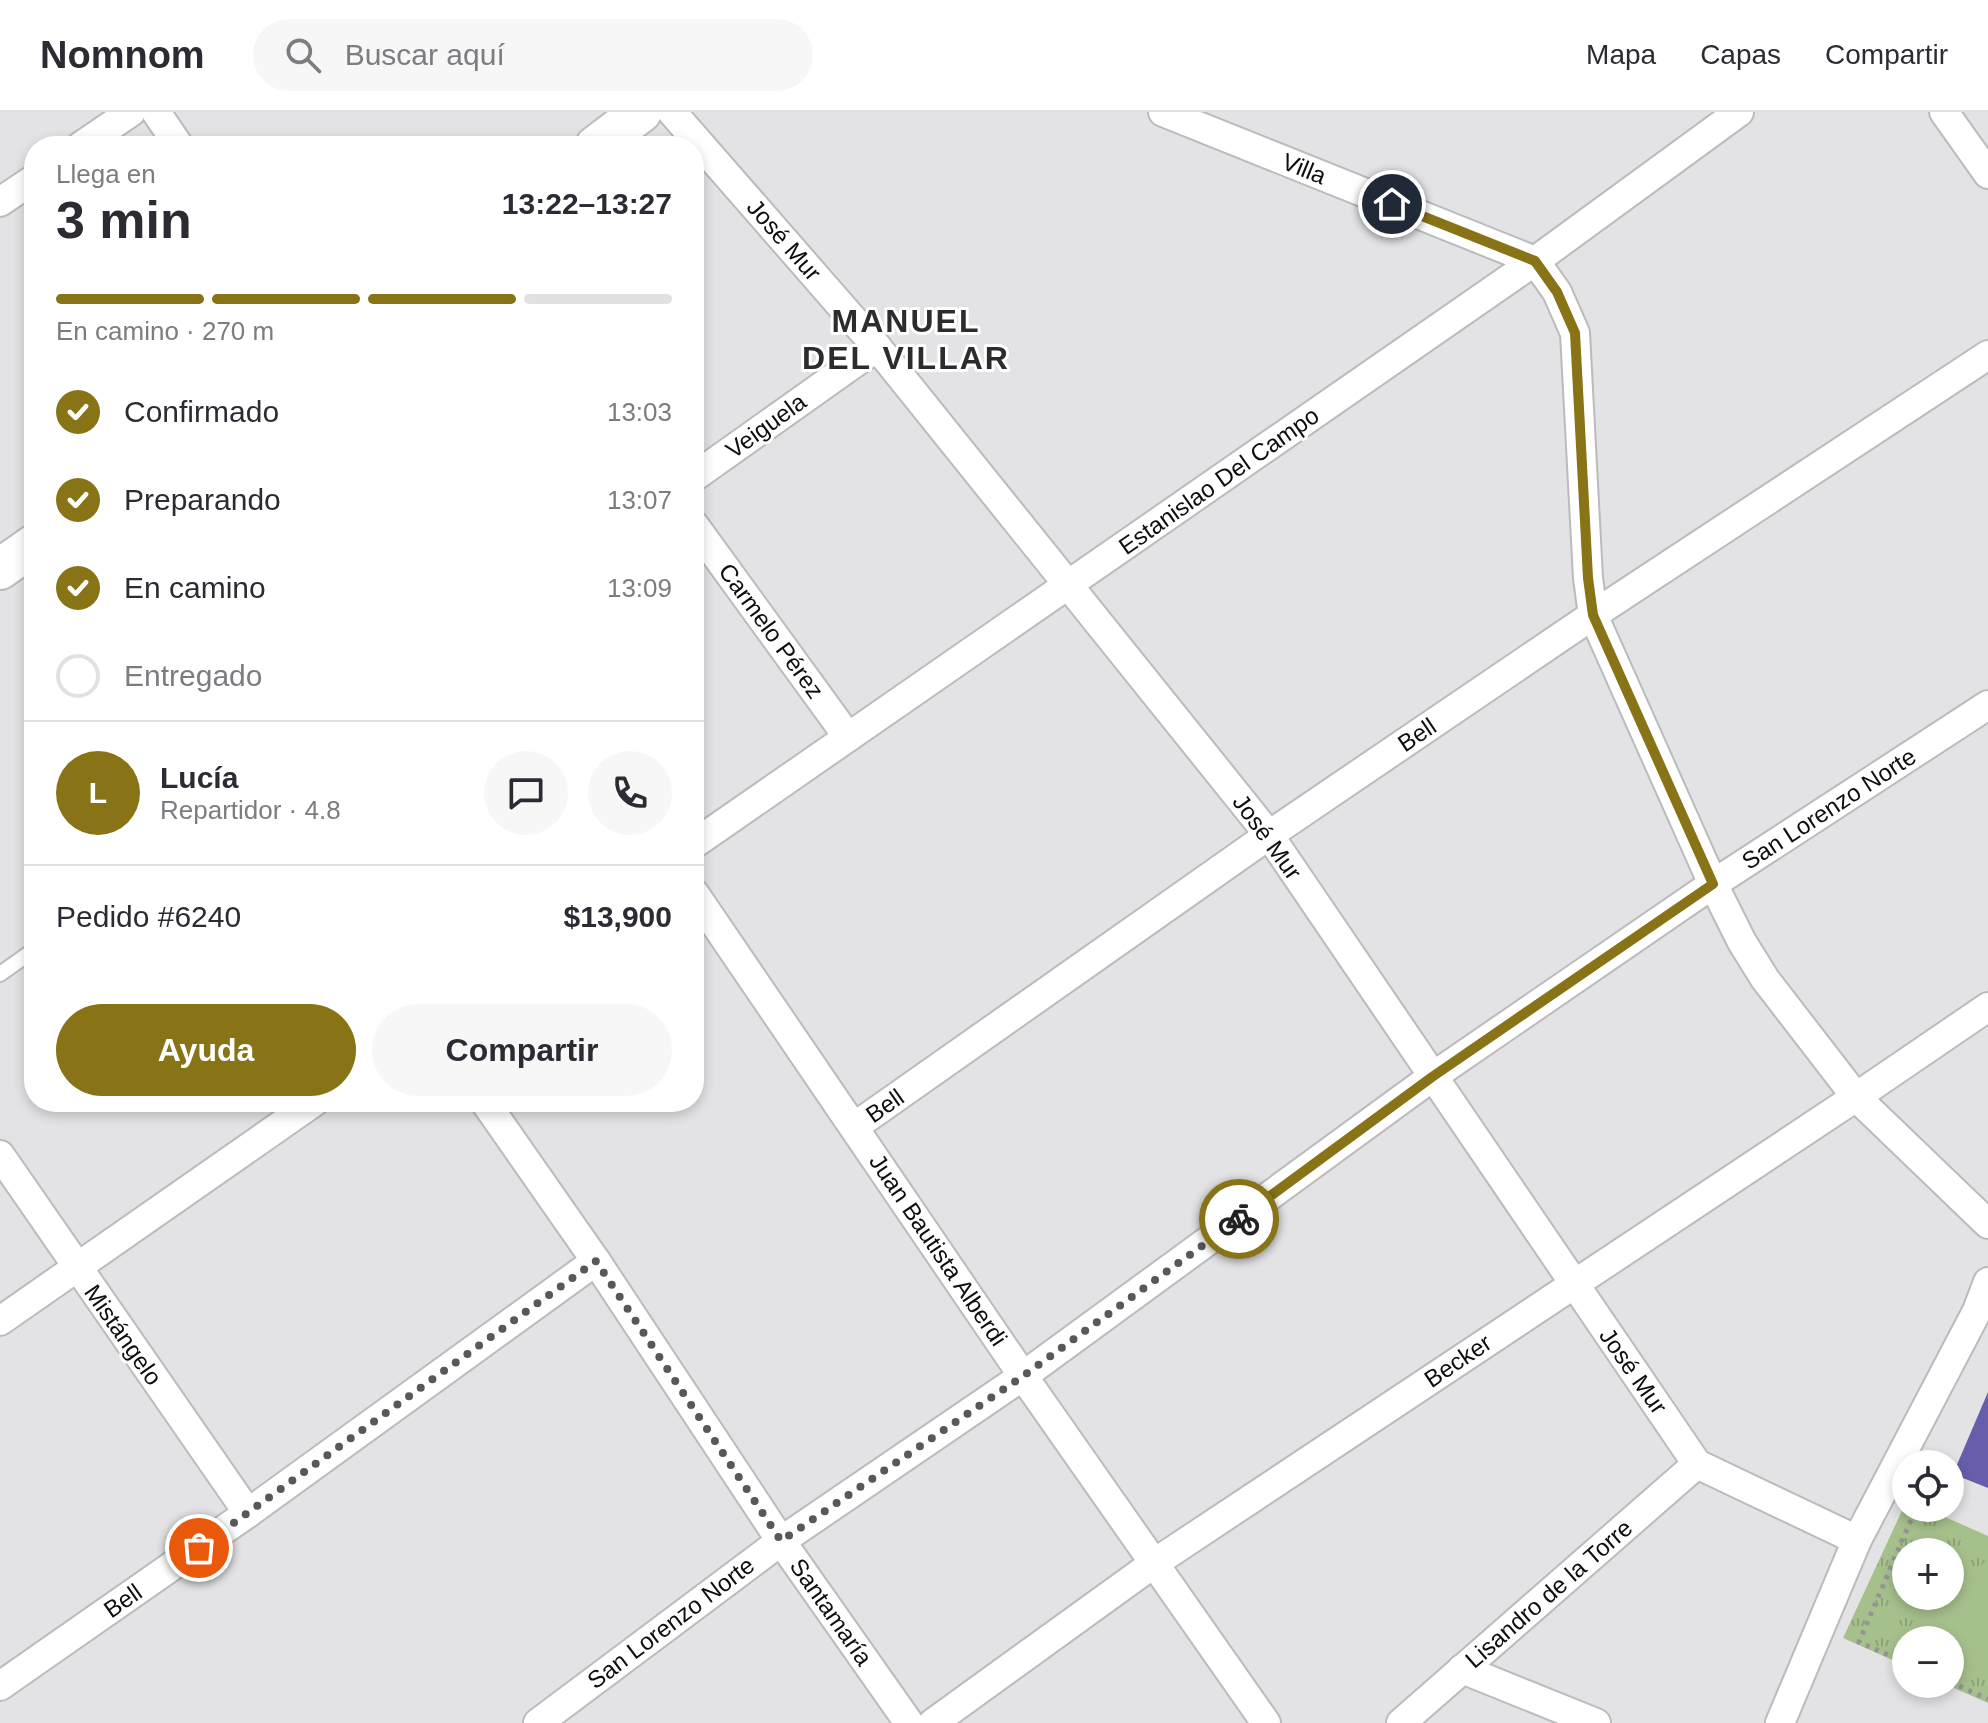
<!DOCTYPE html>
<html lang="es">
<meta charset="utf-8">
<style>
body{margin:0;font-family:Arial,sans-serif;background:#f7f7f7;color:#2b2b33;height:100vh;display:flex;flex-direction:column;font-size:30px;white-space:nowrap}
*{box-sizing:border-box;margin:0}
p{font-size:26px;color:#7c7c81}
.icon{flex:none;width:44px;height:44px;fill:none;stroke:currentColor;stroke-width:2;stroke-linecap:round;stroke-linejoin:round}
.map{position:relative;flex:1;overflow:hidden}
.panel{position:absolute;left:24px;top:24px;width:680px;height:976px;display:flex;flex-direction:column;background:#fff;border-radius:32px;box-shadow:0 4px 12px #0003}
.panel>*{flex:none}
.controls{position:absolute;left:1892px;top:1338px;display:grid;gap:16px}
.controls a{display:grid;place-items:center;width:72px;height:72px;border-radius:50%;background:#fff;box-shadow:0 4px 12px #0003;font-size:40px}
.pin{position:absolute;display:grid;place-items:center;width:68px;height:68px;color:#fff;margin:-34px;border:4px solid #fff;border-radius:50%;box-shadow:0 2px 8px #0007}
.courier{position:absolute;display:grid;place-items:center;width:80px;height:80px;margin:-40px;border:6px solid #887316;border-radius:50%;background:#fff;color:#222;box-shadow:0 2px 10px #0007}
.headline em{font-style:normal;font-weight:700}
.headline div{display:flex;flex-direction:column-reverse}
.headline{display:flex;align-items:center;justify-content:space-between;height:136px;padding:0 32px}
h1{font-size:52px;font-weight:700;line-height:60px}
.bar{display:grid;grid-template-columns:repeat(4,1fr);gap:12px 8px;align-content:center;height:96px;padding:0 32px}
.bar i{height:10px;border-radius:6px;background:#e1e1e2}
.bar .selected{background:#887316}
.bar p{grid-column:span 4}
.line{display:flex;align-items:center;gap:20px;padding:0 32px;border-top:2px solid #e1e1e2}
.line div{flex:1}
.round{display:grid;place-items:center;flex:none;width:84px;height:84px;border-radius:42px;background:#f7f7f7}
ol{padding:0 32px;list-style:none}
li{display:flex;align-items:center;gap:24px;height:88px}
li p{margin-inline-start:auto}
li .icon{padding:8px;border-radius:50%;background:#887316;color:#fff;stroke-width:4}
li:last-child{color:#7c7c81}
li i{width:44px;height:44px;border:4px solid #e1e1e2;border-radius:50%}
.button{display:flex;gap:16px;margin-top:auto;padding:16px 32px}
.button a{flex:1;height:92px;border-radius:48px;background:#887316;color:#fff;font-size:32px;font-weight:700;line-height:92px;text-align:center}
.button a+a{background:#f7f7f7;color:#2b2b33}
header{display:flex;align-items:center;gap:48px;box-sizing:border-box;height:112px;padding:0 40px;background:#fff;border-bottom:2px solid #e1e1e2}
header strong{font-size:38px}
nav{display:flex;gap:44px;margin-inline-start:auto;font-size:28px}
.search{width:560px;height:72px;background:#f7f7f7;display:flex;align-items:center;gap:20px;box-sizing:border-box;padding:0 28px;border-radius:44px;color:#7c7c81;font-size:30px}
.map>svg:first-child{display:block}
.grass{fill:url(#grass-tufts);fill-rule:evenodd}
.pitch{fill:#a6c08c}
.building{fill:#665eab}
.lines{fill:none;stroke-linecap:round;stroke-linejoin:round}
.lane-casing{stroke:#bbbbbe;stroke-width:18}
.street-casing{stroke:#bbbbbe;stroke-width:32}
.secondary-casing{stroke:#bbbbbe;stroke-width:44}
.path{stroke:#949496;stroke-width:5;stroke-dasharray:4 6;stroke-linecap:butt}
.lane{stroke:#fff;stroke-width:14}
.street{stroke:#fff;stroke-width:28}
.secondary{stroke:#fff;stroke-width:40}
.done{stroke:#58585a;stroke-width:8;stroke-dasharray:0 14.4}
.route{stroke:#887316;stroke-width:10}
.labels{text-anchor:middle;stroke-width:6;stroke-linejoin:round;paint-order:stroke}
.street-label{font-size:24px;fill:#0d0d0e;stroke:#fff}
.district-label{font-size:32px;font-weight:bold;letter-spacing:2px;fill:#2c2c2e;stroke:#fff}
</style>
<header>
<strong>Nomnom</strong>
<div class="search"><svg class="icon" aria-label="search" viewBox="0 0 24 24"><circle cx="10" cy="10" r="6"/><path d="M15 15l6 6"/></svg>Buscar aquí</div>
<nav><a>Mapa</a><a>Capas</a><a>Compartir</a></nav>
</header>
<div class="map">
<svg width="1988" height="1611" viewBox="0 0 1988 1611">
<defs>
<pattern id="grass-tufts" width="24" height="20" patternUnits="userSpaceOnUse" patternTransform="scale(2)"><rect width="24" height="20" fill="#a6c08c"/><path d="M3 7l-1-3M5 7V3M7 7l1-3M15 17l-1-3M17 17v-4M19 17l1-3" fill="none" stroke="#8ea478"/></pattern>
</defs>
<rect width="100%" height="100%" fill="#e3e3e6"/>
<path class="grass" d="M1906,1390v6h19l63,28v167l-43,-19h5v-44h-44v26l-63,-28zM1906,1440h44v44h-44z"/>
<polygon class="pitch" points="1988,1446 1988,1556 1934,1503"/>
<polygon class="building" points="1988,1280 1988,1376 1953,1362"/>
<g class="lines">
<g class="lane-casing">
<polyline id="lane" points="0,862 34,838"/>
</g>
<g class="street-casing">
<g id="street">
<polyline points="156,0 179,34"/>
<polyline points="672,0 877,235 1269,723 1697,1352 1857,1428"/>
<polyline points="1163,0 1535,149 1557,180 1575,221 1588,466 1593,503 1713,772 1742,830 1765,867 1856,985 1988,1112"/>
<polyline points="1944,0 1988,62"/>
<polyline points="81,34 131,0"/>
<polyline points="0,90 34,67"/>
<polyline points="694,365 877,235"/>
<polyline points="694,413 848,625"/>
<polyline points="694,732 1535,149 1739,0"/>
<polyline points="694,781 1023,1264 1266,1611"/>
<polyline points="485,990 596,1149 781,1429 909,1611"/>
<polyline points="854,1015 1269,723 1593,503 1988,243"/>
<polyline points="0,1043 248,1401"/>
<polyline points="0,1209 314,990"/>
<polyline points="1462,1557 1596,1611"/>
<polyline points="0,1574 248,1401 596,1149"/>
<polyline points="538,1611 781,1429 1023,1264 1432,965 1713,772 1988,593"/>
<polyline points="933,1611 1153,1452 1856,985 1988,895"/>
<polyline points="1401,1611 1697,1352"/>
<polyline points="1780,1611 1857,1428 1977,1199 1988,1170"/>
</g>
</g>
<g class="secondary-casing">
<g id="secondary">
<polyline points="596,34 641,0"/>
<polyline points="0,457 34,433"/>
</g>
</g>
<g class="path">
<polyline points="1906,1551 1859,1530 1916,1396"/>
<polyline points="1950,1570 1988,1587"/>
</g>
<use href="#lane" class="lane"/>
<use href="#street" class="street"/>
<use href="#secondary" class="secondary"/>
</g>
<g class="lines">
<polyline class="done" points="199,1436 596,1149 781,1429 1023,1264 1239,1107"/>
<polyline class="route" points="1239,1107 1432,965 1713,772 1593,503 1588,466 1575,221 1557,180 1535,149 1392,92"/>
</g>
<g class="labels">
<g class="street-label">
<text transform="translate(1304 57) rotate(22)" y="8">Villa</text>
<text transform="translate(784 128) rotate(49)" y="8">José Mur</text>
<text transform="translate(766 314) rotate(-36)" y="8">Veiguela</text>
<text transform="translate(1219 369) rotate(-35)" y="8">Estanislao Del Campo</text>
<text transform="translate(771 519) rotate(54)" y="8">Carmelo Pérez</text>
<text transform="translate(1417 623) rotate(-34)" y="8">Bell</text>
<text transform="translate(1829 697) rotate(-33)" y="8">San Lorenzo Norte</text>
<text transform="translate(1267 725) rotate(54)" y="8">José Mur</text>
<text transform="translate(885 994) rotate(-35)" y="8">Bell</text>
<text transform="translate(938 1138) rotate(56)" y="8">Juan Bautista Alberdi</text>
<text transform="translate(123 1223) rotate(55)" y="8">Mistángelo</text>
<text transform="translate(1458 1249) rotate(-34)" y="8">Becker</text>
<text transform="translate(1633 1259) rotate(55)" y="8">José Mur</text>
<text transform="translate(1549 1482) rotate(-41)" y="8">Lisandro de la Torre</text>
<text transform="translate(123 1489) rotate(-35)" y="8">Bell</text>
<text transform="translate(831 1500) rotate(55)" y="8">Santamaría</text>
<text transform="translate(671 1511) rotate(-37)" y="8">San Lorenzo Norte</text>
</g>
<g class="district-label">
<text x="906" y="220">MANUEL<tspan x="906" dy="37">DEL VILLAR</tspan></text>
</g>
</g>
</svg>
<div class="controls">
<a><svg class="icon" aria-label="locate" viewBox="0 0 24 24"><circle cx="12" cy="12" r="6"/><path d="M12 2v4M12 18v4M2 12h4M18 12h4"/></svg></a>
<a>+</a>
<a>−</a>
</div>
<div class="pin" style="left:199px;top:1436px;background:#ea580c"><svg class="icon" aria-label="bag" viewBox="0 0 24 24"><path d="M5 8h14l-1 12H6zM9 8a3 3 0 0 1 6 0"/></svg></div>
<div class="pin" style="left:1392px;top:92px;background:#1f2937"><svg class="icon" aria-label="home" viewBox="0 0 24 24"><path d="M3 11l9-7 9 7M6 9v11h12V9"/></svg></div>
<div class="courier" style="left:1239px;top:1107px"><svg class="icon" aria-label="bike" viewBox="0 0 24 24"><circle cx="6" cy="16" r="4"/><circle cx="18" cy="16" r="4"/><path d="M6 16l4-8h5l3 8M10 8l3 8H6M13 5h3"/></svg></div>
<section class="panel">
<div class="headline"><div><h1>3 min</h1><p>Llega en</p></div><em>13:22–13:27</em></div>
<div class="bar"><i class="selected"></i><i class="selected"></i><i class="selected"></i><i></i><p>En camino · 270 m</p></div>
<ol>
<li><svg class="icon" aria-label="check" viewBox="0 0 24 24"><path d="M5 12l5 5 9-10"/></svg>Confirmado<p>13:03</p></li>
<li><svg class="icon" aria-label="check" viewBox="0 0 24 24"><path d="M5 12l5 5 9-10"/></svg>Preparando<p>13:07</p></li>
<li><svg class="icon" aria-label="check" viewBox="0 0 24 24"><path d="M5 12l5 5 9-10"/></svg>En camino<p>13:09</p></li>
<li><i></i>Entregado</li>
</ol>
<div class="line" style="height:144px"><b class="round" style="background:#887316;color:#fff">L</b><div><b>Lucía</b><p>Repartidor · 4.8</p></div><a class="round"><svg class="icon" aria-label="chat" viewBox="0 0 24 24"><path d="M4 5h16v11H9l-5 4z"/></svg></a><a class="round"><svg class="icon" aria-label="phone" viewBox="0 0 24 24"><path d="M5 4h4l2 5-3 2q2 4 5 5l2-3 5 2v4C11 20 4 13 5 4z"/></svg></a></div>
<div class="line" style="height:104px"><div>Pedido #6240</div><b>$13,900</b></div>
<div class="button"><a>Ayuda</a><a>Compartir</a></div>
</section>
</div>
